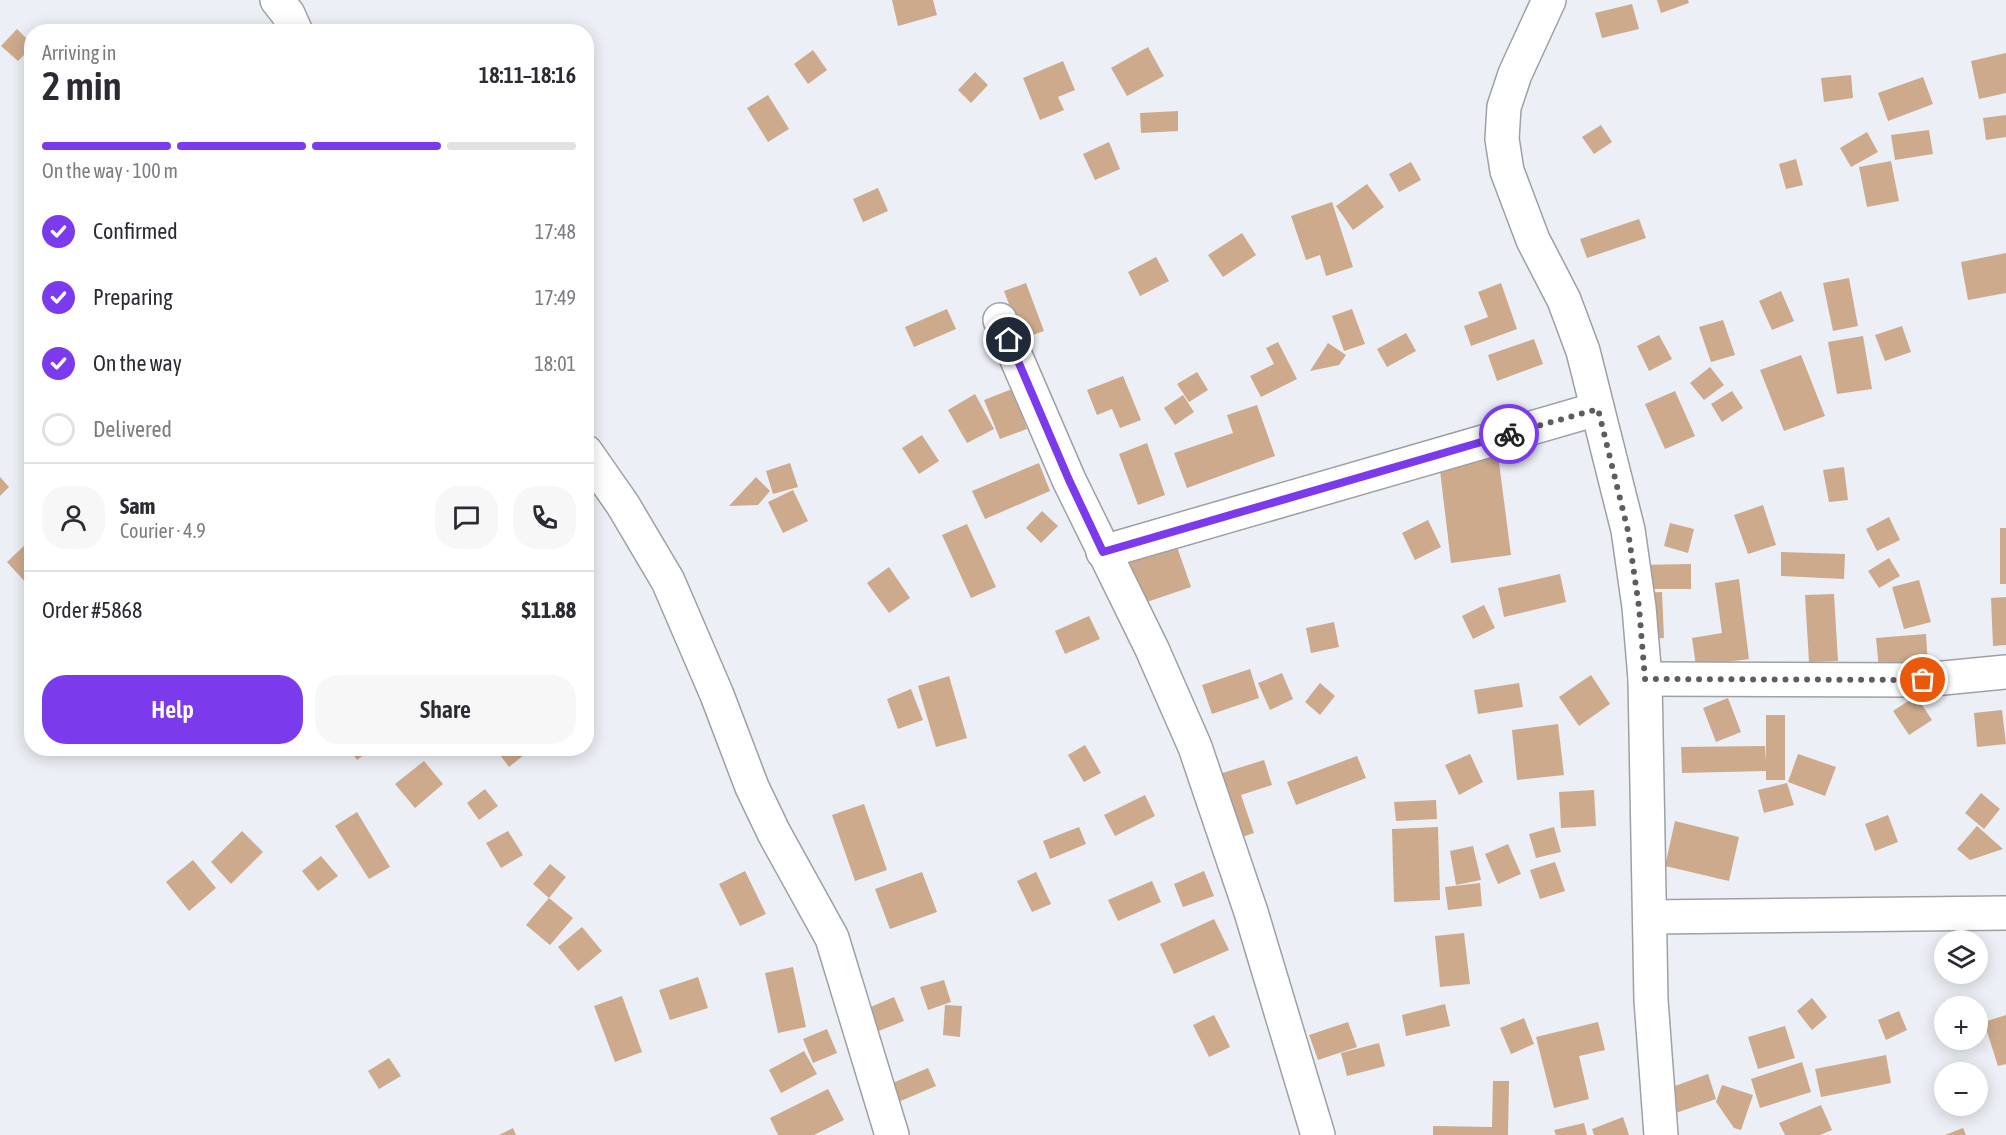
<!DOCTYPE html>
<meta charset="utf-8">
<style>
body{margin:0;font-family:"Asap Condensed",sans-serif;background:#f7f7f7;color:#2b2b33;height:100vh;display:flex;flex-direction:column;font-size:22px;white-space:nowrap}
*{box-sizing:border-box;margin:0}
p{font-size:20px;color:#7c7c81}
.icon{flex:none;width:33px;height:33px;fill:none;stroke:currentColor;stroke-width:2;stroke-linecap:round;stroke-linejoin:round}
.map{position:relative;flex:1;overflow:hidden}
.details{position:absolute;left:24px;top:24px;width:570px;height:732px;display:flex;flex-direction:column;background:#fff;border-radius:24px;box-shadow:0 3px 15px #0003}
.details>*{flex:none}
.controls{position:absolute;left:1934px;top:930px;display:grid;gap:12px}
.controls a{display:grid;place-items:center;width:54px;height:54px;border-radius:50%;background:#fff;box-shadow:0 3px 15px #0003;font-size:30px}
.pin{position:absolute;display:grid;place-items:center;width:51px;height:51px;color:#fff;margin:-26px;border:3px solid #fff;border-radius:50%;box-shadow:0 2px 6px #0007}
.courier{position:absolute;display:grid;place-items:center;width:60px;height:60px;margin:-30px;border:4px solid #7c3aed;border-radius:50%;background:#fff;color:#222;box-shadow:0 2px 8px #0007}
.head em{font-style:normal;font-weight:600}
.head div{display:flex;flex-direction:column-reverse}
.head{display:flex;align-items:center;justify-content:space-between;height:102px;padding:0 18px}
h1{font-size:39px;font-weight:600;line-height:45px}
.bar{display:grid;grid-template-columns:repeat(4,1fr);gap:9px 6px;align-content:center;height:72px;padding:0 18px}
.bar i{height:8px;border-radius:4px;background:#e1e1e2}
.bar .selected{background:#7c3aed}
.bar p{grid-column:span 4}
.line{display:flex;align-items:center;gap:15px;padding:0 18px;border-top:2px solid #e1e1e2}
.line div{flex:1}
.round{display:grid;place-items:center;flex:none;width:63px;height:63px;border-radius:24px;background:#f7f7f7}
ol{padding:0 18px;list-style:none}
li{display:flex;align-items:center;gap:18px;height:66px}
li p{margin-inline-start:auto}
li .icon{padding:6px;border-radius:50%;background:#7c3aed;color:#fff;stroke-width:4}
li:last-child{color:#7c7c81}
li i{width:33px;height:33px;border:3px solid #e1e1e2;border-radius:50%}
.button{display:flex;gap:12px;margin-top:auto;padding:12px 18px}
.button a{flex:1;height:69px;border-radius:24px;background:#7c3aed;color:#fff;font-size:24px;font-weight:600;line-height:69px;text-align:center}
.button a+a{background:#f7f7f7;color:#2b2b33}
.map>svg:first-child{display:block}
.building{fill:#ceaa8c}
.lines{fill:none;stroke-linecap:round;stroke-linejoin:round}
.minor-casing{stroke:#9ea0a6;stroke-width:36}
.minor{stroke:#fff;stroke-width:33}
.done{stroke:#5c5d61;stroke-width:6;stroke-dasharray:0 10.8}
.route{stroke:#7c3aed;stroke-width:8}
</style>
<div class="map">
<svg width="2006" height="1135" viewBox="0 0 2006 1135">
<rect width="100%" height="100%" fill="#eceff5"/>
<g class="building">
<polygon points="892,0 933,0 937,15 898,26"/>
<polygon points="1657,0 1688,0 1689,3 1661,13"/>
<polygon points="1632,4 1639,29 1602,38 1595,13"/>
<polygon points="17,29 32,44 32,47 18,61 1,46"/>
<polygon points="1148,47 1164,76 1127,96 1111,68"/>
<polygon points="813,50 827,70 808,84 794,64"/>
<polygon points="2006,53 2006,93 1979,99 1971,61"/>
<polygon points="1063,61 1075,90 1058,97 1064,110 1040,120 1023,78"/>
<polygon points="975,72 988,85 971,103 958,90"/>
<polygon points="1851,75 1853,98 1824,102 1821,78"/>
<polygon points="1923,77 1933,104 1888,121 1878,93"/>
<polygon points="768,95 789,129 768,142 747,108"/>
<polygon points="1178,111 1178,131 1141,133 1140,113"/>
<polygon points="2006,115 2006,137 1986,140 1983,118"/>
<polygon points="1601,125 1612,142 1594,154 1582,137"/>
<polygon points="1929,130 1933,154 1895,160 1891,135"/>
<polygon points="1867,132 1878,152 1851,167 1840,148"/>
<polygon points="1109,142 1120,169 1095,180 1083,154"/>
<polygon points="1796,159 1803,185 1786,189 1779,164"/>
<polygon points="1891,161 1899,201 1867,207 1859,167"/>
<polygon points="1411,162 1421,180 1399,192 1389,174"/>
<polygon points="1367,184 1384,207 1353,230 1336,206"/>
<polygon points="878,188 888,211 863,222 853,199"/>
<polygon points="1332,202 1353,267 1326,276 1320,255 1306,260 1291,216"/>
<polygon points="1639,219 1646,238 1587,258 1580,239"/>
<polygon points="1242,233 1256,255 1223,277 1208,255"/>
<polygon points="2006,253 2006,293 1968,300 1961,262"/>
<polygon points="1156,257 1169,281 1140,296 1128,272"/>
<polygon points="1849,278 1858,326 1833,331 1823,283"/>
<polygon points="1026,283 1044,331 1022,339 1004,291"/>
<polygon points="1501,283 1517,329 1471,346 1464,326 1488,317 1478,292"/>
<polygon points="1781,291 1794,321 1772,330 1759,301"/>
<polygon points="947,309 956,329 914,347 905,327"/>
<polygon points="1352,309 1365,344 1344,351 1332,316"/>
<polygon points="1723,320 1735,355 1711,362 1699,327"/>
<polygon points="1902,326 1911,352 1885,361 1875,335"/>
<polygon points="1406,333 1416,351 1387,367 1377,349"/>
<polygon points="1659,335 1672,359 1649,371 1637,346"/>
<polygon points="1863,336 1872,389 1837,394 1828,342"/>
<polygon points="1534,339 1543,364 1497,381 1488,355"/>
<polygon points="1278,342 1297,379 1261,397 1250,376 1274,364 1266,348"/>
<polygon points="1328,343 1346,355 1339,365 1310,371"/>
<polygon points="1801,355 1825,416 1784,431 1760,370"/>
<polygon points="1710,367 1724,385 1704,400 1690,383"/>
<polygon points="1197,372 1208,390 1189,402 1177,384"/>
<polygon points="1123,376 1141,420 1120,428 1112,409 1097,415 1087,390"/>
<polygon points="1012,389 1027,429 1000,439 984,400"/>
<polygon points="1675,391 1695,436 1665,449 1645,404"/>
<polygon points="1732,391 1743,408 1722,422 1711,404"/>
<polygon points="975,394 994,429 967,443 948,410"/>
<polygon points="1183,395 1194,412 1175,425 1164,408"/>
<polygon points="1257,405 1275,456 1187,488 1174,453 1233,433 1227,415"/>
<polygon points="922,435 939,461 919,474 902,448"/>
<polygon points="1147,443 1165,495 1138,505 1119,454"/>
<polygon points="1498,455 1511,555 1451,563 1439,462"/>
<polygon points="790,463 798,487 773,494 766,471"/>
<polygon points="1039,463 1050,491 985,519 972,491"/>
<polygon points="1844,467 1848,500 1829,502 1823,470"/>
<polygon points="0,477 9,487 0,496"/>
<polygon points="756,477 770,491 758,505 729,506"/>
<polygon points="793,490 808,521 783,533 768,502"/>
<polygon points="1763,505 1776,545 1748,554 1734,515"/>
<polygon points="1042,511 1058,526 1041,543 1026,528"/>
<polygon points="1889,517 1900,540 1877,551 1866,529"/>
<polygon points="1428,520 1441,547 1415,560 1402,533"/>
<polygon points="1670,523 1694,529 1688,553 1664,546"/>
<polygon points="967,524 996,587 971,598 942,535"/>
<rect x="2000" y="528" width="6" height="56"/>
<polygon points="1175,541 1191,587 1144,603 1128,557"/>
<polygon points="26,544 32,550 32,582 28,585 7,562"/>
<polygon points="1781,552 1845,554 1844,579 1781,576"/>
<polygon points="1889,558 1900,576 1879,588 1868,571"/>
<polygon points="1691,564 1691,589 1638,589 1638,565"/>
<polygon points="889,567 910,598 889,613 867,583"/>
<polygon points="1560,574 1566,602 1504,617 1498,588"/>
<polygon points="1739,579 1749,659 1696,666 1692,638 1722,633 1715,583"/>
<polygon points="1919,580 1931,622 1904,629 1892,587"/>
<polygon points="1662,592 1664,638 1642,640 1640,593"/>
<polygon points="1834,594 1838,661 1809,662 1805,595"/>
<polygon points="2006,597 2006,645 1993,646 1991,598"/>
<polygon points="1484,605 1495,628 1473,639 1462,616"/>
<polygon points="1089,616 1100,639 1065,654 1055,631"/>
<polygon points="1334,622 1339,647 1311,653 1306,628"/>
<polygon points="1926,634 1928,666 1879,670 1876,638"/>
<polygon points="1250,669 1259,698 1212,714 1202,685"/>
<polygon points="1282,673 1293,699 1270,710 1258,683"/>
<polygon points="1591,675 1610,704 1579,726 1559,697"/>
<polygon points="949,676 967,738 936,747 918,686"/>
<polygon points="1320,683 1335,696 1320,715 1305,702"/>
<polygon points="1519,683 1523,707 1478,714 1474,690"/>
<polygon points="911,689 923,720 898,729 887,699"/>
<polygon points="1916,696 1932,720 1909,735 1893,711"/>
<polygon points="1728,698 1741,732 1716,742 1703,708"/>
<polygon points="2002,710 2006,744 1977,747 1974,713"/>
<polygon points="1766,715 1785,715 1785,780 1766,780 1766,771 1682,773 1681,747 1765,746 1766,762"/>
<polygon points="1558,724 1564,775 1517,780 1512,730"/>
<polygon points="1085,745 1101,773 1084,782 1068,755"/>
<polygon points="349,748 373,748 357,760"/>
<polygon points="495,748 527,748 529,751 509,767"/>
<polygon points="1470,754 1483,782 1459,795 1445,765"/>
<polygon points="1798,754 1836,767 1825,796 1788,782"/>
<polygon points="1357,756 1366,778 1296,805 1287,782"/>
<polygon points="1264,760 1272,785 1241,795 1254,833 1233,840 1213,776"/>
<polygon points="424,761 443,784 415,808 395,784"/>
<polygon points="1787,783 1794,805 1764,813 1758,790"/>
<polygon points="485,789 498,806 479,820 467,803"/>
<polygon points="1594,790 1596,826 1561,828 1559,792"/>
<polygon points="1981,793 2000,809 1984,829 1965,813"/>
<polygon points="1145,795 1155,816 1115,836 1104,815"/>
<polygon points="1436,800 1437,819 1396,821 1394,802"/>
<polygon points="864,804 887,870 855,881 832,815"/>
<polygon points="357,812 390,867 369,879 335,826"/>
<polygon points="1888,815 1898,842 1875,851 1865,824"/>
<polygon points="1675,821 1739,837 1729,881 1665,866"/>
<polygon points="1977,826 2003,849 1970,860 1957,849"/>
<polygon points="1079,827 1086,844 1050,859 1043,841"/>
<polygon points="1438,827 1440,900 1394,902 1392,829"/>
<polygon points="1554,827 1561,852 1536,858 1529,834"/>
<polygon points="242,831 263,852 231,884 211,862"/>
<polygon points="508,831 523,855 501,868 486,843"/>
<polygon points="1508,844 1521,874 1498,884 1485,854"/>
<polygon points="1473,846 1481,880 1456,885 1450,851"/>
<polygon points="321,856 338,876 318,891 302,871"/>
<polygon points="193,860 216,888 189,911 166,882"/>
<polygon points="1555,862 1565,891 1540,899 1530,870"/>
<polygon points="550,864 566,877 549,898 533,884"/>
<polygon points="745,871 766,914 740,926 719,884"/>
<polygon points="1204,871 1214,896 1183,907 1174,884"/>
<polygon points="922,872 937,912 890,929 875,889"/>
<polygon points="1036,872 1051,904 1032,912 1017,881"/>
<polygon points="1152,881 1161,902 1118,921 1108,900"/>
<polygon points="1480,883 1482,906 1448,910 1445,887"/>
<polygon points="549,898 573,918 550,945 526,925"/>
<polygon points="1214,919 1229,950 1174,974 1160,944"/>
<polygon points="582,927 602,951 578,971 558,947"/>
<polygon points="1464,933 1470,984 1440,987 1435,936"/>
<polygon points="793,967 806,1027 778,1033 765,973"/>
<polygon points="698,977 708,1008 670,1020 659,990"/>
<polygon points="944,980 951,1002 928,1010 920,987"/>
<polygon points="622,996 642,1052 615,1062 594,1006"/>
<polygon points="894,997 904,1021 876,1032 866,1009"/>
<polygon points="1812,998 1827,1017 1812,1030 1797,1011"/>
<polygon points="1445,1004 1450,1026 1406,1036 1402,1015"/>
<polygon points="945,1005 962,1006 960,1037 943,1035"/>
<polygon points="1899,1011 1907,1030 1886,1040 1878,1020"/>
<polygon points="1214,1015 1230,1047 1209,1057 1193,1025"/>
<polygon points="2006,1015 2006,1064 1998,1066 1984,1022"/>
<polygon points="1524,1018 1534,1044 1511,1054 1500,1028"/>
<polygon points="1348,1022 1357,1047 1318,1060 1309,1035"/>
<polygon points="1598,1022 1605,1050 1579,1056 1589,1099 1554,1108 1536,1037"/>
<polygon points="1785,1026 1795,1058 1758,1069 1748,1037"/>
<polygon points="827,1029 837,1053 813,1063 803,1039"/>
<polygon points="1379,1043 1385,1066 1347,1076 1341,1053"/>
<polygon points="804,1051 817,1074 781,1093 769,1070"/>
<polygon points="1886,1055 1891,1083 1821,1097 1815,1069"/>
<polygon points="389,1058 401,1076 379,1089 368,1071"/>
<polygon points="1802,1062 1811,1092 1760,1108 1751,1079"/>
<polygon points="928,1068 936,1086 896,1103 888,1085"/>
<polygon points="1708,1074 1716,1099 1670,1115 1661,1091"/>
<polygon points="1493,1081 1509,1081 1508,1135 1433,1135 1433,1126 1492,1127"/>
<polygon points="1722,1085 1753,1095 1741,1130 1734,1128 1716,1102"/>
<polygon points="828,1089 844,1120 814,1135 778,1135 770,1118"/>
<polygon points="1821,1105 1832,1130 1820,1135 1785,1135 1779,1123"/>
<polygon points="1623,1117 1629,1135 1594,1135 1592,1129"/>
<polygon points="1584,1123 1587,1135 1556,1135 1554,1130"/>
<polygon points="513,1128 516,1135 499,1135"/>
<polygon points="1963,1128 1966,1135 1945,1135"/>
</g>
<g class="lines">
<g class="minor-casing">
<g id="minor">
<polyline points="277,0 288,14 296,32"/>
<polyline points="1549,0 1515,74 1504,107 1502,139 1507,171 1533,240 1564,300 1583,351 1628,530 1639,607 1645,679 1651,1000 1661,1135"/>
<polyline points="1000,320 1069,480 1152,649 1195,747 1251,912 1318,1135"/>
<polyline points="586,452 623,505 668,581 717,695 752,787 774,833 832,938 892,1135"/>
<polyline points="1103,552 1597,409"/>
<polyline points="1645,679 1923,680 2006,672"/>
<polyline points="1650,917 2006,913"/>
</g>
</g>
<use href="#minor" class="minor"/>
</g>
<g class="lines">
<polyline class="done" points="1509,434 1598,409 1628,531 1639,607 1645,679 1923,680"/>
<polyline class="route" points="1009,340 1069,480 1103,552 1509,434"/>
</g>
</svg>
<div class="controls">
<a><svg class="icon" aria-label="layers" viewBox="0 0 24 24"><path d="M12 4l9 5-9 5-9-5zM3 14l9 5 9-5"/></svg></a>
<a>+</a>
<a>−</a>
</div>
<div class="pin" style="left:1923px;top:680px;background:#ea580c"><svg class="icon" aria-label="bag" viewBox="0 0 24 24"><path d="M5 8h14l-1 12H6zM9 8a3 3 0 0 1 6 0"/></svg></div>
<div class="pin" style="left:1009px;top:340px;background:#1f2937"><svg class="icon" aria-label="home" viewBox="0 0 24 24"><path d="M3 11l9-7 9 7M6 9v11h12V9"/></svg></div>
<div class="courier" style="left:1509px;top:434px"><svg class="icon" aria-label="bike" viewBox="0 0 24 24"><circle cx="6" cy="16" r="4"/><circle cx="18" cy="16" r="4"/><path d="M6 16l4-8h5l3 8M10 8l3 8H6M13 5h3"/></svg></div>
<section class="details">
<div class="head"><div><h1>2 min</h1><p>Arriving in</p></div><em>18:11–18:16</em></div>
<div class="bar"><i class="selected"></i><i class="selected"></i><i class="selected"></i><i></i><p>On the way · 100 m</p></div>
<ol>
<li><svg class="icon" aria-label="check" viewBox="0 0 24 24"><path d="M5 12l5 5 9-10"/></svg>Confirmed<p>17:48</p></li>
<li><svg class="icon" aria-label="check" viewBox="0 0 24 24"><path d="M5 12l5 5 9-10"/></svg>Preparing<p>17:49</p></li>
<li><svg class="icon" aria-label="check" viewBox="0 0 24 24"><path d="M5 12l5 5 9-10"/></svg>On the way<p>18:01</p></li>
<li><i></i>Delivered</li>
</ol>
<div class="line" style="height:108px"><a class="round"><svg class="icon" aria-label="person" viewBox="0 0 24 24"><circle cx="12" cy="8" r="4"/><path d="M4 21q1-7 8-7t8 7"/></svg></a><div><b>Sam</b><p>Courier · 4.9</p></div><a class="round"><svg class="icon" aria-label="chat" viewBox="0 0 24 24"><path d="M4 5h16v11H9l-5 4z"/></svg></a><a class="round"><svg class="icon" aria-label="phone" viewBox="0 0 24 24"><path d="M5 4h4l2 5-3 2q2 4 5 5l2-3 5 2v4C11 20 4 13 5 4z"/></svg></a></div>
<div class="line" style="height:78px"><div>Order #5868</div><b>$11.88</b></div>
<div class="button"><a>Help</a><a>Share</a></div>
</section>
</div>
